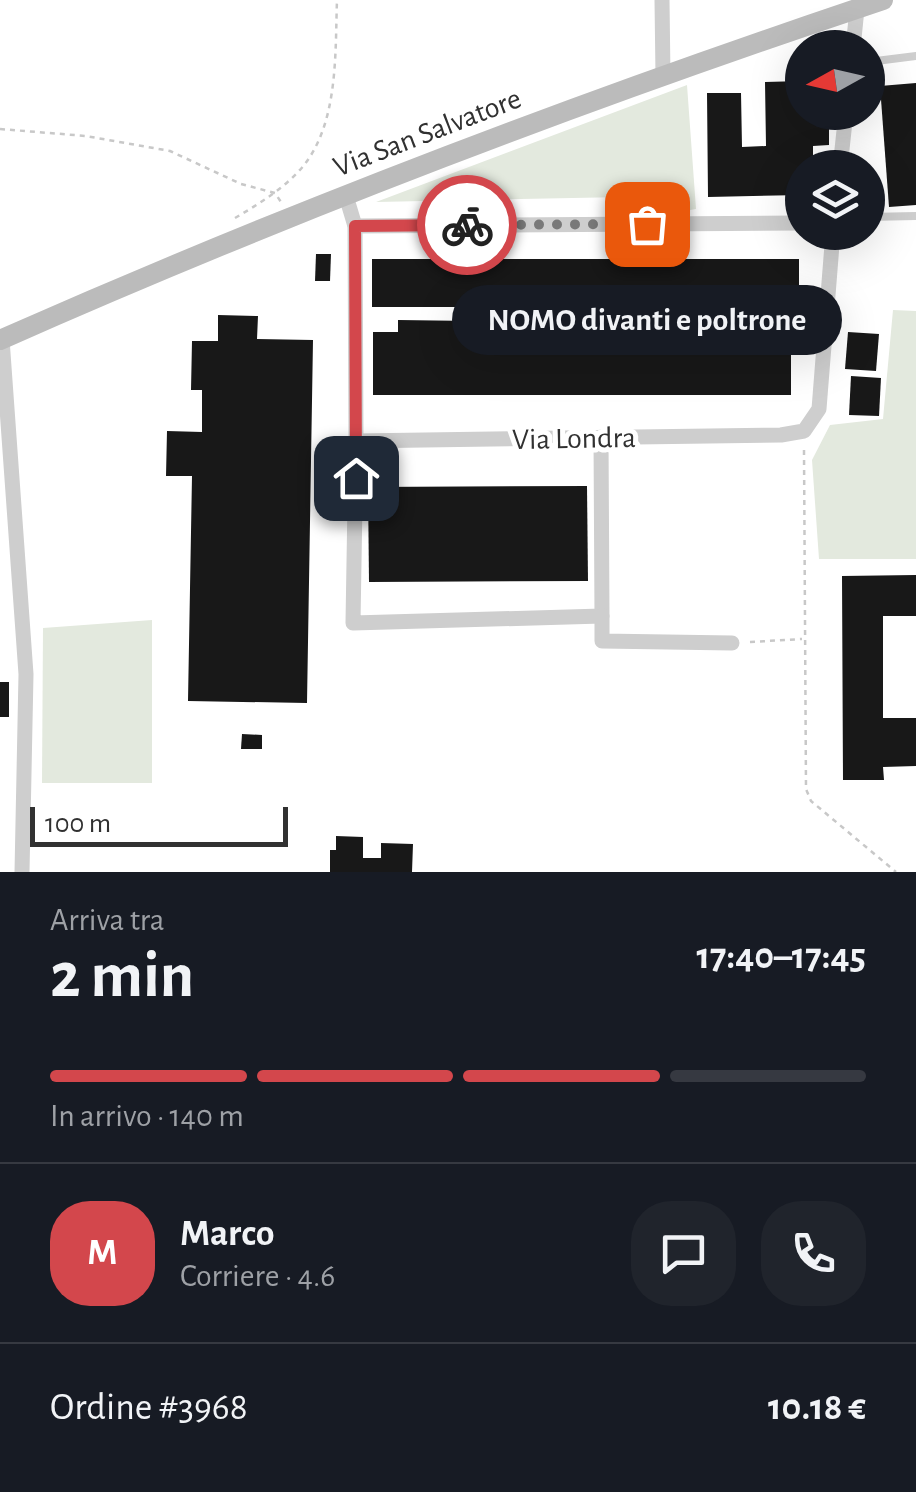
<!DOCTYPE html>
<html lang="it">
<meta charset="utf-8">
<style>
body{margin:0;font-family:"Alegreya Sans",sans-serif;background:#20242c;color:#f1f3f6;height:100vh;display:flex;flex-direction:column;font-size:38px;white-space:nowrap}
*{box-sizing:border-box;margin:0}
p{font-size:32px;color:#9ea1a6}
.icon{flex:none;width:55px;height:55px;fill:none;stroke:currentColor;stroke-width:2;stroke-linecap:round;stroke-linejoin:round}
.map{position:relative;height:872px;overflow:hidden}
.details{display:flex;flex-direction:column;background:#171b24;flex:1}
.details>*{flex:none}
.needle{width:65px;rotate:262deg}
.tools{position:absolute;left:785px;top:30px;display:grid;gap:20px}
.tools a{display:grid;place-items:center;width:100px;height:100px;border-radius:50%;background:#171b24;box-shadow:0 10px 40px #0002;font-size:50px}
.scale{position:absolute;left:30px;bottom:25px;width:258px;box-sizing:border-box;padding-left:10px;border:5px solid #313131;border-top:0;font-size:28px;line-height:35px;white-space:nowrap;color:#313131;-webkit-text-stroke:8px #fff;paint-order:stroke}
.pin{position:absolute;display:grid;place-items:center;width:85px;height:85px;color:#fff;margin:-42px;border-radius:20px;box-shadow:0 5px 15px #0006}
.courier{position:absolute;display:grid;place-items:center;width:100px;height:100px;margin:-50px;border:8px solid #d3474c;border-radius:50%;background:#fff;color:#222;box-shadow:0 2px 12px #0007}
.bubble{position:absolute;height:70px;border-radius:35px;background:#171b24;box-shadow:0 10px 40px #0002;font-size:32px;font-weight:600;line-height:70px;text-align:center}
.overview em{font-style:normal;font-weight:600}
.overview div{display:flex;flex-direction:column-reverse}
.overview{display:flex;align-items:center;justify-content:space-between;height:170px;padding:0 50px}
h1{font-size:65px;font-weight:600;line-height:75px}
.bar{display:grid;grid-template-columns:repeat(4,1fr);gap:15px 10px;align-content:center;height:120px;padding:0 50px}
.bar i{height:12px;border-radius:8px;background:#363941}
.bar .active{background:#d3474c}
.bar p{grid-column:span 4}
.line{display:flex;align-items:center;gap:25px;padding:0 50px;border-top:2px solid #363941}
.line div{flex:1}
.round{display:grid;place-items:center;flex:none;width:105px;height:105px;border-radius:40px;background:#20242c}
.map>svg:first-child{display:block}
.green{fill:#e3e9de}
.building{fill:#181818}
.lines{fill:none;stroke-linecap:round;stroke-linejoin:round}
.path{stroke:#c8c8c8;stroke-width:2.5;stroke-dasharray:5 5;stroke-linecap:butt}
.lane{stroke:#cecece;stroke-width:8}
.street{stroke:#cecece;stroke-width:15}
.secondary{stroke:#bbb;stroke-width:20}
.done{stroke:#797979;stroke-width:10;stroke-dasharray:0 18}
.route{stroke:#d3474c;stroke-width:12}
.labels{text-anchor:middle;stroke-width:10;stroke-linejoin:round;paint-order:stroke}
.street-label{font-size:30px;fill:#313131;stroke:#fff}
</style>
<div class="map">
<svg width="916" height="872" viewBox="0 0 916 872">
<rect width="100%" height="100%" fill="#fff"/>
<g class="green">
<polygon points="687,85 696,209 678,212 676,196 376,202"/>
<polygon points="893,310 916,311 916,559 819,559 812,460 830,425 883,419"/>
<polygon points="152,620 152,783 42,783 43,628"/>
</g>
<g class="building">
<polygon points="802,81 802,112 829,112 829,145 813,146 813,168 802,168 802,195 708,197 707,93 741,93 742,147 766,146 765,82"/>
<polygon points="916,83 916,205 889,207 880,86"/>
<polygon points="316,254 331,254 330,281 315,281"/>
<polygon points="372,259 799,259 799,320 718,320 718,307 372,307"/>
<polygon points="218,315 258,316 257,339 313,340 307,703 188,701 192,476 166,476 167,431 202,432 202,390 191,390 192,341 218,341"/>
<polygon points="398,320 473,321 472,345 791,345 791,395 373,395 373,332 398,332"/>
<polygon points="848,332 879,334 876,371 845,369"/>
<polygon points="851,376 881,378 879,416 849,415"/>
<polygon points="587,486 588,581 369,582 368,487"/>
<polygon points="916,575 916,616 883,616 883,718 916,718 916,766 883,767 884,780 843,780 842,576"/>
<rect x="0" y="682" width="9" height="35"/>
<polygon points="242,734 262,735 262,749 241,749"/>
<polygon points="336,836 363,837 363,858 381,858 381,843 413,844 412,872 330,872 330,850 336,850"/>
</g>
<g class="lines">
<g class="path">
<polyline points="0,129 86,136 170,151 241,184 275,193 281,202"/>
<path d="M235,218c22,-13 45,-27 63,-46 41,-43 37,-117 39,-172"/>
<polyline points="804,450 806,789 811,801 896,872"/>
<polyline points="750,642 802,639"/>
</g>
<g class="lane">
<polyline points="868,62 916,56"/>
<polyline points="868,217 916,216"/>
</g>
<g class="street">
<polyline points="662,0 663,76"/>
<polyline points="853,48 857,9"/>
<polyline points="840,168 846,112"/>
<polyline points="346,196 355,226 356,441 781,435 804,431 819,409 833,232"/>
<polyline points="355,226 802,223"/>
<polyline points="2,339 26,674 22,872"/>
<polyline points="356,441 353,623 602,616 601,437"/>
<polyline points="602,616 602,641 732,643"/>
</g>
<path class="secondary" d="M0,340c289,-128 584,-240 883,-340"/>
</g>
<g class="lines">
<polyline class="done" points="467,225 647,224"/>
<polyline class="route" points="356,478 355,226 467,225"/>
</g>
<g class="labels">
<g class="street-label">
<text transform="translate(427 132) rotate(-21)" y="10">Via San Salvatore</text>
<text transform="translate(574 438) rotate(-1)" y="10">Via Londra</text>
</g>
</g>
</svg>
<div class="tools">
<a><svg class="needle" viewBox="-14 -14 28 28"><path d="M0-13l5 13h-10z" fill="#e53935"/><path d="M0 13l5-13h-10z" fill="#9ea1a6"/></svg></a>
<a><svg class="icon" aria-label="layers" viewBox="0 0 24 24"><path d="M12 4l9 5-9 5-9-5zM3 14l9 5 9-5"/></svg></a>
</div>
<div class="scale">100 m</div>
<div class="pin" style="left:647px;top:224px;background:#ea580c"><svg class="icon" aria-label="bag" viewBox="0 0 24 24"><path d="M5 8h14l-1 12H6zM9 8a3 3 0 0 1 6 0"/></svg></div>
<div class="pin" style="left:356px;top:478px;background:#1f2937"><svg class="icon" aria-label="home" viewBox="0 0 24 24"><path d="M3 11l9-7 9 7M6 9v11h12V9"/></svg></div>
<div class="courier" style="left:467px;top:225px"><svg class="icon" aria-label="bike" viewBox="0 0 24 24"><circle cx="6" cy="16" r="4"/><circle cx="18" cy="16" r="4"/><path d="M6 16l4-8h5l3 8M10 8l3 8H6M13 5h3"/></svg></div>
<div class="bubble" style="left:452px;top:285px;width:390px">NOMO divanti e poltrone</div>
</div>
<section class="details">
<div class="overview"><div><h1>2 min</h1><p>Arriva tra</p></div><em>17:40–17:45</em></div>
<div class="bar"><i class="active"></i><i class="active"></i><i class="active"></i><i></i><p>In arrivo · 140 m</p></div>
<div class="line" style="height:180px"><b class="round" style="background:#d3474c;color:#fff">M</b><div><b>Marco</b><p>Corriere · 4.6</p></div><a class="round"><svg class="icon" aria-label="chat" viewBox="0 0 24 24"><path d="M4 5h16v11H9l-5 4z"/></svg></a><a class="round"><svg class="icon" aria-label="phone" viewBox="0 0 24 24"><path d="M5 4h4l2 5-3 2q2 4 5 5l2-3 5 2v4C11 20 4 13 5 4z"/></svg></a></div>
<div class="line" style="height:130px"><div>Ordine #3968</div><b>10.18 €</b></div>
</section>
